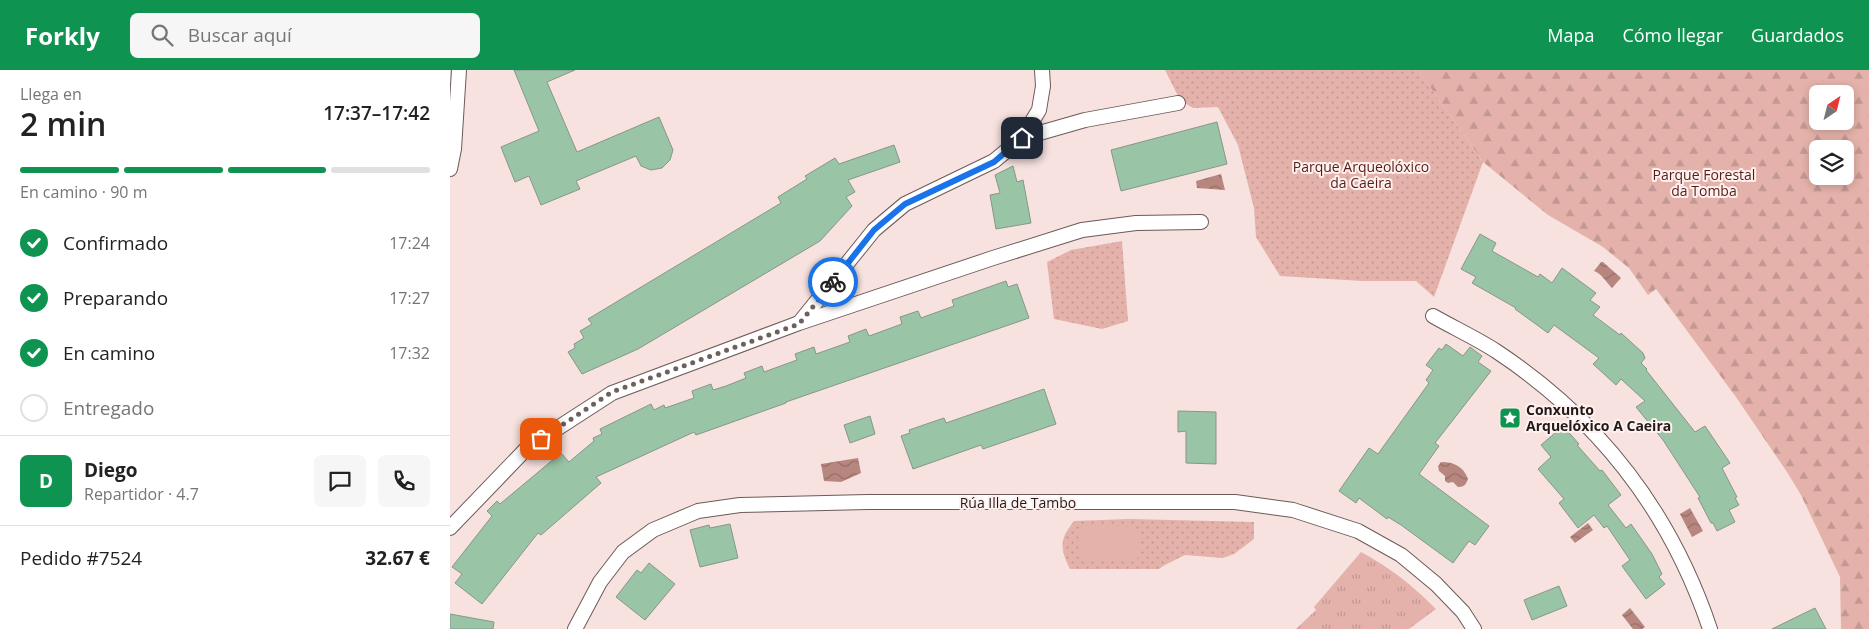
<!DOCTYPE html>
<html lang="es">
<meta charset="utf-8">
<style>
body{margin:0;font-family:"Open Sans",sans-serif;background:#f6f6f6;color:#222;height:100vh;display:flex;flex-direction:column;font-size:19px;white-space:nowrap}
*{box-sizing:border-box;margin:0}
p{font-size:16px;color:#767676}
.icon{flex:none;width:28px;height:28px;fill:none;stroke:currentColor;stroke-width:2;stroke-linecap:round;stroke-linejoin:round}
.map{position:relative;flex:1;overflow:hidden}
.details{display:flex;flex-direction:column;background:#fff;width:450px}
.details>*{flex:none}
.needle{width:32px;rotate:35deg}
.buttons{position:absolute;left:1359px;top:15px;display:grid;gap:10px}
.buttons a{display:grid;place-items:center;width:45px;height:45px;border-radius:8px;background:#fff;box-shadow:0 2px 8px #0003;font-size:25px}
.pin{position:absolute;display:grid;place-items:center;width:42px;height:42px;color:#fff;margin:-21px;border-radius:10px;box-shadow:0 2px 8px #0006}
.courier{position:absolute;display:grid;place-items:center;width:50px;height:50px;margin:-25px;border:4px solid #1a73e8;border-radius:50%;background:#fff;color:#222;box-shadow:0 1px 6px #0007}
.headline em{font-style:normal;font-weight:600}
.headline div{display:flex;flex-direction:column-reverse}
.headline{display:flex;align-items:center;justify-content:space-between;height:85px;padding:0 20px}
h1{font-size:32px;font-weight:600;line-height:38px}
.bar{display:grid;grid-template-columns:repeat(4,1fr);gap:8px 5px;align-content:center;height:60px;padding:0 20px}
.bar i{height:6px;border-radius:4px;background:#e0e0e0}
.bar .active{background:#0e9351}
.bar p{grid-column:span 4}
.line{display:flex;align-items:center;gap:12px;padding:0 20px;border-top:1px solid #e0e0e0}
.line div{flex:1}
.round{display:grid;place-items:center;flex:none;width:52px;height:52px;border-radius:8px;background:#f6f6f6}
ol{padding:0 20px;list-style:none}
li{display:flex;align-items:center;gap:15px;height:55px}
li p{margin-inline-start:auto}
li .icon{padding:5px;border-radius:50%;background:#0e9351;color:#fff;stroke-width:4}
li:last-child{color:#767676}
li i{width:28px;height:28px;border:2px solid #e0e0e0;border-radius:50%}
header{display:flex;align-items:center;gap:30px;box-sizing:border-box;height:70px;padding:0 25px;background:#0e9351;color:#fff}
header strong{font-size:24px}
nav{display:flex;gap:28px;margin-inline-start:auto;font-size:18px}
.search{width:350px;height:45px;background:#f6f6f6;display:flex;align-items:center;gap:12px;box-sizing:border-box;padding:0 18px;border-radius:8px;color:#767676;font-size:19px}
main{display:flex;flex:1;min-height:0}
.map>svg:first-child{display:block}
.grass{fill:url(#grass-tufts)}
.forest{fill:url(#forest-firs);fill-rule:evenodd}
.park{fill:url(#park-dots)}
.pitch{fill:#e4b2aa}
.water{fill:url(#water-waves)}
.building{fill:#9ac4a6;stroke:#87968b}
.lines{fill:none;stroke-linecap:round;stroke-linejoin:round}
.street-casing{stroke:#6c5a58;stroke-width:16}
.street{stroke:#fff;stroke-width:14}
.done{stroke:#6d605e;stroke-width:5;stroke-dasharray:0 9}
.route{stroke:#1a73e8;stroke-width:6}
.labels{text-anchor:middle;stroke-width:4;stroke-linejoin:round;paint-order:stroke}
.park-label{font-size:14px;fill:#581c16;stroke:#fef1ef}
.poi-label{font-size:14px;font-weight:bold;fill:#221a19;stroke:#fef1ef;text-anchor:start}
.street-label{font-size:14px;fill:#221a19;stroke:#fef1ef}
</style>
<header>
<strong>Forkly</strong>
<div class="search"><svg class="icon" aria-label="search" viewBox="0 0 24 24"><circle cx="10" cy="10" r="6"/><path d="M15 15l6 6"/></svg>Buscar aquí</div>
<nav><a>Mapa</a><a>Cómo llegar</a><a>Guardados</a></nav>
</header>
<main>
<section class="details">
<div class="headline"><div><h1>2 min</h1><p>Llega en</p></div><em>17:37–17:42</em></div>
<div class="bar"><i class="active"></i><i class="active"></i><i class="active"></i><i></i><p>En camino · 90 m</p></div>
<ol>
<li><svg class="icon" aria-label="check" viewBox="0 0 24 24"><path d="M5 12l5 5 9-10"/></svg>Confirmado<p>17:24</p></li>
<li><svg class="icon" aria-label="check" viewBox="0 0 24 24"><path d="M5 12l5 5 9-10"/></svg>Preparando<p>17:27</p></li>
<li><svg class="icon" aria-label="check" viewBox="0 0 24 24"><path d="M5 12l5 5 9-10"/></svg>En camino<p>17:32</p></li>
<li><i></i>Entregado</li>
</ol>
<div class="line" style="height:90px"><b class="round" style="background:#0e9351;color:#fff">D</b><div><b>Diego</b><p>Repartidor · 4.7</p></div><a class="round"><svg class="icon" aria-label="chat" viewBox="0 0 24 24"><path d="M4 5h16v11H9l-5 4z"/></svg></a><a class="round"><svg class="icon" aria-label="phone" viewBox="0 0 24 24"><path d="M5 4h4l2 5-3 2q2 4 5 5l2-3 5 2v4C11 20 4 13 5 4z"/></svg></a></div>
<div class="line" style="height:65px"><div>Pedido #7524</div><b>32.67 €</b></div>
</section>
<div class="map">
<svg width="1419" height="559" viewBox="0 0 1419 559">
<defs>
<pattern id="grass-tufts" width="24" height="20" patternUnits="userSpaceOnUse" patternTransform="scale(1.25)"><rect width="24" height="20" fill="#e4b2aa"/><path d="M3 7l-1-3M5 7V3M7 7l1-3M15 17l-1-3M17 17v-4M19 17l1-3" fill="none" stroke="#c39892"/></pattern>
<pattern id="forest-firs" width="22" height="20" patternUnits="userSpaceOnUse" patternTransform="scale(1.25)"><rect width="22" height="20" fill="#e4b2aa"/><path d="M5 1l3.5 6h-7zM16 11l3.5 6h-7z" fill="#c39892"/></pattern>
<pattern id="park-dots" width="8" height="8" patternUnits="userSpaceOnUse" patternTransform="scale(1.25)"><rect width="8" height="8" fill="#e4b2aa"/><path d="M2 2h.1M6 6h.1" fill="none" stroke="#c39892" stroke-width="1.8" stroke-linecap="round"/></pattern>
<pattern id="water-waves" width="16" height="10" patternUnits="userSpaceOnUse" patternTransform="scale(1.25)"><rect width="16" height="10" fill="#b7877f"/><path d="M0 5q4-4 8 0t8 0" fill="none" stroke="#946e67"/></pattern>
</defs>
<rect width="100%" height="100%" fill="#f7e2df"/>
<path class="grass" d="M911,482c31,17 50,32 75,57l-27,20h-113l20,-19 -2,-3z"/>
<path class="forest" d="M968,0h451v559h-28l-1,-52 -39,-82 -14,-23 -51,-75 -80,-108 -8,6 -19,-27 -26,-21 -55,-32 -65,-53zM1368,24h27v27h-27zM1368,79h27v27h-27z"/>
<g class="park">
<polygon points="715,0 968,0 1033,92 984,227 966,211 912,211 830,206 806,167 804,138 788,75 768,37 743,38 730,30"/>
<polygon points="672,171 678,251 652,259 604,249 597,192 621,180"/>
<path d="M679,449l125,3v17l-20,15 -11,4 -38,-3 -22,11 -4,3h-89c-10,-21 -11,-29 4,-48z"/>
</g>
<polygon class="pitch" points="634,456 685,457 691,462 691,485 685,490 635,490 628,483 628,463"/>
<g class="water">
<polygon points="771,104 775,120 747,118 746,111"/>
<path d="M1151,192h2l18,16 -9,10c-6,-6 -10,-14 -18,-17z"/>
<polygon points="408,388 411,403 391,412 374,411 371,394"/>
<path d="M991,392c13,0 22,4 27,17 -2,5 -3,8 -10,8l-5,-5 -5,1 -3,-2v-5l-6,-5 -1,-5z"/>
<polygon points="1240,438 1253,461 1242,467 1230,444"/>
<polygon points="1138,453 1143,460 1125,473 1120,467"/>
<polygon points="1180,538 1195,557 1192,559 1183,559 1172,545"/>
</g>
<g class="building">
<polygon points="64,0 125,0 97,12 127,82 209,47 223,80 220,90 212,98 201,100 191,96 186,86 126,111 130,119 91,135 79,106 65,112 51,77 89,61"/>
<polygon points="767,52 777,94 671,121 661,80"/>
<polygon points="444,75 450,92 398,110 405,122 396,127 402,136 370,171 188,279 132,304 118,282 125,278 124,274 134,268 130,261 142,254 138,249 331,133 328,127 357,109 355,106 385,88 389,94"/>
<polygon points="563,96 567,112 573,110 581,153 546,159 540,125 550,123 545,105"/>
<polygon points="1030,164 1046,173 1042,181 1088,207 1090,204 1102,213 1112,198 1146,223 1140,230 1150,237 1143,245 1170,265 1171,263 1193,283 1195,288 1191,293 1197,299 1196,300 1245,362 1255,356 1280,393 1272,398 1287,427 1285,428 1289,435 1279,440 1285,452 1267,461 1263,453 1261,453 1248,428 1250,427 1213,370 1186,337 1195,331 1171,309 1166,315 1143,294 1149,288 1104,255 1098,263 1065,239 1066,238 1022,213 1026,207 1011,199"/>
<polygon points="556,211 558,217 567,214 579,248 336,332 336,333 246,365 244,362 146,407 151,413 91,465 88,463 32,534 5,513 12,504 2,497 42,446 37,441 47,431 50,434 111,383 119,392 144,371 143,368 152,364 150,359 201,334 204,340 214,335 215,338 244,328 242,321 261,314 263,320 276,316 296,308 294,303 312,296 314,302 347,290 345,284 364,277 366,284 400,272 398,266 416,259 419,266 452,254 450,247 468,241 471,248 504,236 502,230"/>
<polygon points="996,274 1013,286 1020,277 1032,286 1028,292 1041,301 985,373 989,376 969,404 1039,456 1025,475 1019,471 1003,493 951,455 938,447 937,449 909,428 906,433 889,421 919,378 928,384 979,313 976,310 983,300 976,295 989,278 992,280"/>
<polygon points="594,319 606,354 533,379 531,375 463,399 451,366 460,363 459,360 494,348 496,353"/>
<polygon points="728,341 766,342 766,394 736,393 736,361 728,362"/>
<polygon points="420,346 425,364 400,373 394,355"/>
<polygon points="1113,356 1129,374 1127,375 1150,401 1152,400 1171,425 1158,435 1176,458 1181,454 1202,484 1212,504 1209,507 1215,514 1196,529 1172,496 1180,490 1157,456 1154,458 1144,445 1128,458 1109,433 1114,429 1088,399 1101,387 1091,375"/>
<polygon points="280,454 288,488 250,497 240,460 259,455 260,458"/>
<polygon points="199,493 225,514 195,550 166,527 187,500 191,503"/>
<polygon points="1109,516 1117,536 1082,550 1074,530"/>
<polygon points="1365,538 1376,559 1322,559"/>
<polygon points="0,544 44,552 43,559 0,559"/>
</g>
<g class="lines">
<g class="street-casing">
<g id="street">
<polyline points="572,68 635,50 728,33"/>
<polyline points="0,99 4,79 9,0"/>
<path d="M983,246c21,12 43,22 63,35 103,68 175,162 214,278"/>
<polyline points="350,252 424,160 455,134 544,91 572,68 589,40 593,16 592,0"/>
<polyline points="0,458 77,378 162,323 349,253 543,188 632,160 686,153 751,152"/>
<polyline points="125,559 150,512 173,482 203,460 248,441 290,435 418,432 785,432 843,440 908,461 951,485 986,514 1013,542 1024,559"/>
</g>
</g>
<use href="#street" class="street"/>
</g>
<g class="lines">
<polyline class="done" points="91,369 162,322 349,254 383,212"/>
<polyline class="route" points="383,212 424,160 455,134 544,92 572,68"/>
</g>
<defs>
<g id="sight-square" transform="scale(1.125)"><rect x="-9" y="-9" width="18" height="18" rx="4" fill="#0e9351" stroke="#fef1ef"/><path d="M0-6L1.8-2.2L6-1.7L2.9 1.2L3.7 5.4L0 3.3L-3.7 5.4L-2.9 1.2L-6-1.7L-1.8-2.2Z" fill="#fff"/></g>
</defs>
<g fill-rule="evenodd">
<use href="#sight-square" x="1060" y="348"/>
</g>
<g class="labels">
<g class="park-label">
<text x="911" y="102">Parque Arqueolóxico<tspan x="911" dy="16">da Caeira</tspan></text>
<text x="1254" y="110">Parque Forestal<tspan x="1254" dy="16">da Tomba</tspan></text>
</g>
<g class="poi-label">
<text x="1076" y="345">Conxunto<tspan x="1076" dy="16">Arquelóxico A Caeira</tspan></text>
</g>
<g class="street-label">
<text x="568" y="438">Rúa Illa de Tambo</text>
</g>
</g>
</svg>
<div class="buttons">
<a><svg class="needle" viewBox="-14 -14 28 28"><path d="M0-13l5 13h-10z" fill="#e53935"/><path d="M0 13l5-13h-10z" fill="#767676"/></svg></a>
<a><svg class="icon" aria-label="layers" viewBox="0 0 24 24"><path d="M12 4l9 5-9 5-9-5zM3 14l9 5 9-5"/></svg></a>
</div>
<div class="pin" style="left:91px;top:369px;background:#ea580c"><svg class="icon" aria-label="bag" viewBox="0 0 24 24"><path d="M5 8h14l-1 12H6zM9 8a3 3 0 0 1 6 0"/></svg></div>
<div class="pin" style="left:572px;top:68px;background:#1f2937"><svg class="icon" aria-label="home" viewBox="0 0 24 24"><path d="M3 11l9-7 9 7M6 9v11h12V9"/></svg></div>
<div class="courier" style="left:383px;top:212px"><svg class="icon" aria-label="bike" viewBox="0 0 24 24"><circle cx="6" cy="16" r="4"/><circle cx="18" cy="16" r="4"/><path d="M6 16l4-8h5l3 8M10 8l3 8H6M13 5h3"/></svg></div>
</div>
</main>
